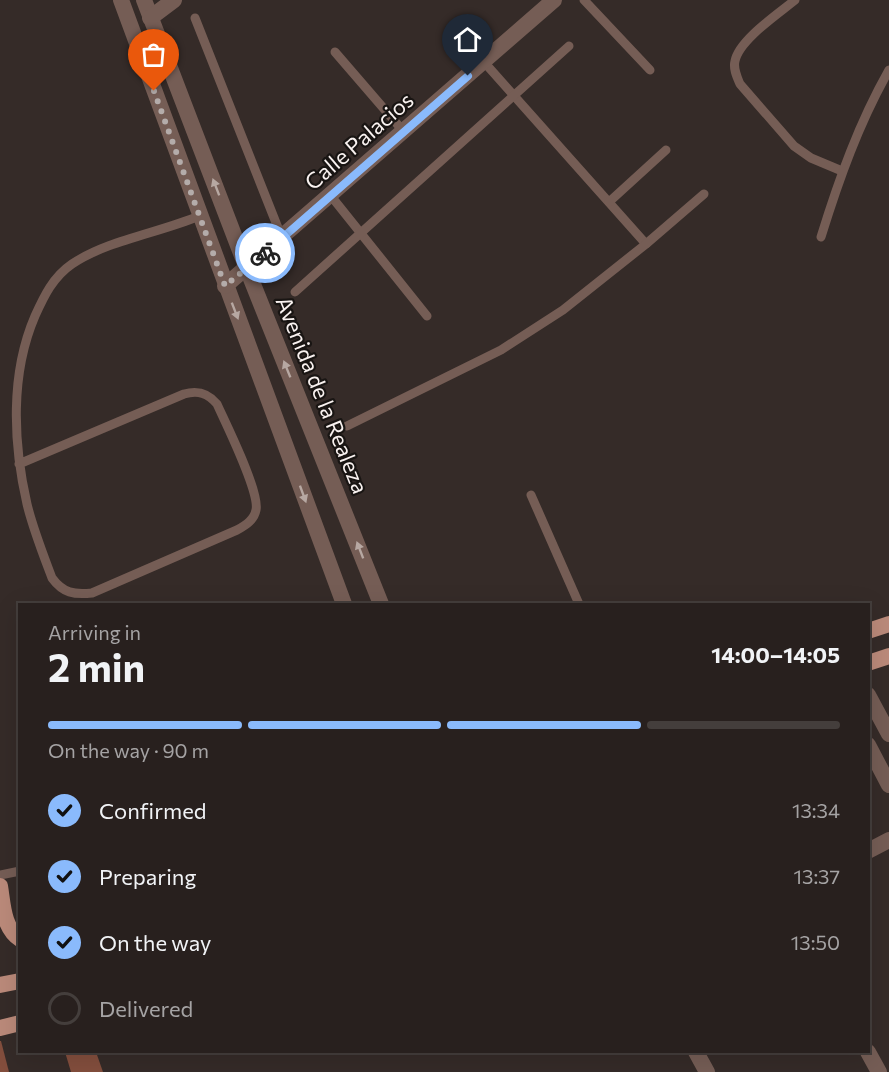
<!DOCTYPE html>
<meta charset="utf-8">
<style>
body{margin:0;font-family:Commissioner,sans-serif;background:#342d2b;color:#f1f3f6;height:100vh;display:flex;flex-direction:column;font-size:22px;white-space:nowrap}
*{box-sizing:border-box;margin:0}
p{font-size:20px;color:#a5a3a4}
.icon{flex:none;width:33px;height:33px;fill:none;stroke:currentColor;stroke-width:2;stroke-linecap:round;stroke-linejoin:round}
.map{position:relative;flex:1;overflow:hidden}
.drawer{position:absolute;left:18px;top:603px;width:852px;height:450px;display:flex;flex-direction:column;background:#28201e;border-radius:0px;box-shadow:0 6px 24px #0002,0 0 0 2px #443e3c}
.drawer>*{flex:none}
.pin{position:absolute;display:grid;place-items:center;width:51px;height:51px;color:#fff;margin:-62px -26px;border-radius:50% 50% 50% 0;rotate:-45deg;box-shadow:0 0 6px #0007}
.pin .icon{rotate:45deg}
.courier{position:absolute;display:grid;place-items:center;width:60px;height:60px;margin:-30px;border:4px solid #8abafc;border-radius:50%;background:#fff;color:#222;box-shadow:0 2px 8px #0007}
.overview em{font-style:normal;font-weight:700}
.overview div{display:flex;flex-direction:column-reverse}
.overview{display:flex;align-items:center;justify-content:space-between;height:102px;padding:0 30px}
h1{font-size:39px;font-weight:700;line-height:45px}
.bar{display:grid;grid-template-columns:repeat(4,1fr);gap:9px 6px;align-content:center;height:72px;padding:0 30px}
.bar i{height:8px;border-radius:4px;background:#443e3c}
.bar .on{background:#8abafc}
.bar p{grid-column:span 4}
ol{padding:0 30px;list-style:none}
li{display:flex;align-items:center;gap:18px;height:66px}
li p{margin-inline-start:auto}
li .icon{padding:6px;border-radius:50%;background:#8abafc;color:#111;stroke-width:4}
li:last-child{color:#a5a3a4}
li i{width:33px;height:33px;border:3px solid #443e3c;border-radius:50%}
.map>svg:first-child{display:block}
.building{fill:#834e3d}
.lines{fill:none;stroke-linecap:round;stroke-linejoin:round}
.service{stroke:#755d55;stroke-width:9}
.minor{stroke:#755d55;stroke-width:16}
.primary{stroke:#bb8a7a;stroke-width:16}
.oneway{fill:#b7a8a2}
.done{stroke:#b4acaa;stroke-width:6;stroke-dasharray:0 10.8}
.route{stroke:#8abafc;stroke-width:8}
.labels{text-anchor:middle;stroke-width:4.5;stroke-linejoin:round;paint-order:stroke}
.street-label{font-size:22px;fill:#f9f2f0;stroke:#191513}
</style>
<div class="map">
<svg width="889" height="1072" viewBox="0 0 889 1072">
<rect width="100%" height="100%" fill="#352b28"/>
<g class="building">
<polygon points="0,1041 1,1041 9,1072 0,1072"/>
<polygon points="65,1052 96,1052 103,1072 71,1072"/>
</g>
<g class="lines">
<g class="service">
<polyline points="584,0 650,70"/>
<path d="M795,0c-17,14 -56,40 -60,61 -2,8 2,16 5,23l54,62 17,12 31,13"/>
<polyline points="195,18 282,238"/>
<polyline points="335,52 404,132"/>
<polyline points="484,62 646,244"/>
<polyline points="331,196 427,316"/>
<polyline points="609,202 666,150"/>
<path d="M821,237c18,-58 38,-114 68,-167"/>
<polyline points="295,292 569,46"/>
<polyline points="347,426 501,350 563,310 646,244 704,194"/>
<path d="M19,464l165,-70c14,-4 24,-1 33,10 9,20 43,88 39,106 -2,10 -10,15 -19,20l-145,63c-18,2 -29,0 -40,-15 -9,-24 -19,-49 -25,-74 -14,-61 -17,-130 8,-188 9,-20 18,-39 37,-52 36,-24 87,-31 127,-48"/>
<polyline points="531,495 579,604"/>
<polyline points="0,875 20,871"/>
</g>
<g class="minor">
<polyline points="121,0 344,604"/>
<polyline points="144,0 247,269 381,604"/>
<polyline points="150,18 174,0"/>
<polyline points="225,286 554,0"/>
<polyline points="868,695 889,734"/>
<polyline points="868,745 889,785"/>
<polyline points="868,851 889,840"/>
<polyline points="696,1052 707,1072"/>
<polyline points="868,1052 879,1072"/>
</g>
<g class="primary">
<polyline points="868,631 889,624"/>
<polyline points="868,663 889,656"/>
<path d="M0,886c3,18 3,42 20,53"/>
<polyline points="0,985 20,981"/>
<polyline points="0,1028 20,1023"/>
</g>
</g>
<defs><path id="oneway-solid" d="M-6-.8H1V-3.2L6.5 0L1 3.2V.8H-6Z" transform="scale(1.5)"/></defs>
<g class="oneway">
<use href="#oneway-solid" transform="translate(216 187) rotate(-111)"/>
<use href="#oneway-solid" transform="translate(235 311) rotate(69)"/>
<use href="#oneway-solid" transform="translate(287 369) rotate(-112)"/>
<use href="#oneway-solid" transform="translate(303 494) rotate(70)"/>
<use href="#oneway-solid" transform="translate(360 550) rotate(-111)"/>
</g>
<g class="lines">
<polyline class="done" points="154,91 225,286 265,253"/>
<polyline class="route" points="265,253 468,76"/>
</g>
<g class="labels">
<g class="street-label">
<text transform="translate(359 141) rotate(-41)" y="8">Calle Palacios</text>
<text transform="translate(322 395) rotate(68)" y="8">Avenida de la Realeza</text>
</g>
</g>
</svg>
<div class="pin" style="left:154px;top:91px;background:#ea580c"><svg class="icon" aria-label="bag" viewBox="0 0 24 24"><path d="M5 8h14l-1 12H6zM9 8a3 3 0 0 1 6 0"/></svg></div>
<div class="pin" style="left:468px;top:76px;background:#1f2937"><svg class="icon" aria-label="home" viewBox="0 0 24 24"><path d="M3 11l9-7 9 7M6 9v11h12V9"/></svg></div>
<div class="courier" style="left:265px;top:253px"><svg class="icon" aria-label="bike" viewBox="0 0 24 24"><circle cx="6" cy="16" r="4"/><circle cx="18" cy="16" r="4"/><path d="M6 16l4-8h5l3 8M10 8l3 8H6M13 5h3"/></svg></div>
<section class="drawer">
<div class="overview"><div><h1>2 min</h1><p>Arriving in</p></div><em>14:00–14:05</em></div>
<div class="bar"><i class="on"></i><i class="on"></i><i class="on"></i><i></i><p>On the way · 90 m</p></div>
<ol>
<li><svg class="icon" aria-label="check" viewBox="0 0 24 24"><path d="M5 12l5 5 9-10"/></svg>Confirmed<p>13:34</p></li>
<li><svg class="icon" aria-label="check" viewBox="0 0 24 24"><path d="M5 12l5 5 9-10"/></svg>Preparing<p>13:37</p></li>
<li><svg class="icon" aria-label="check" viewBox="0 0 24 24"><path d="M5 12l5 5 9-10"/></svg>On the way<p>13:50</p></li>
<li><i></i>Delivered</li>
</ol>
</section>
</div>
